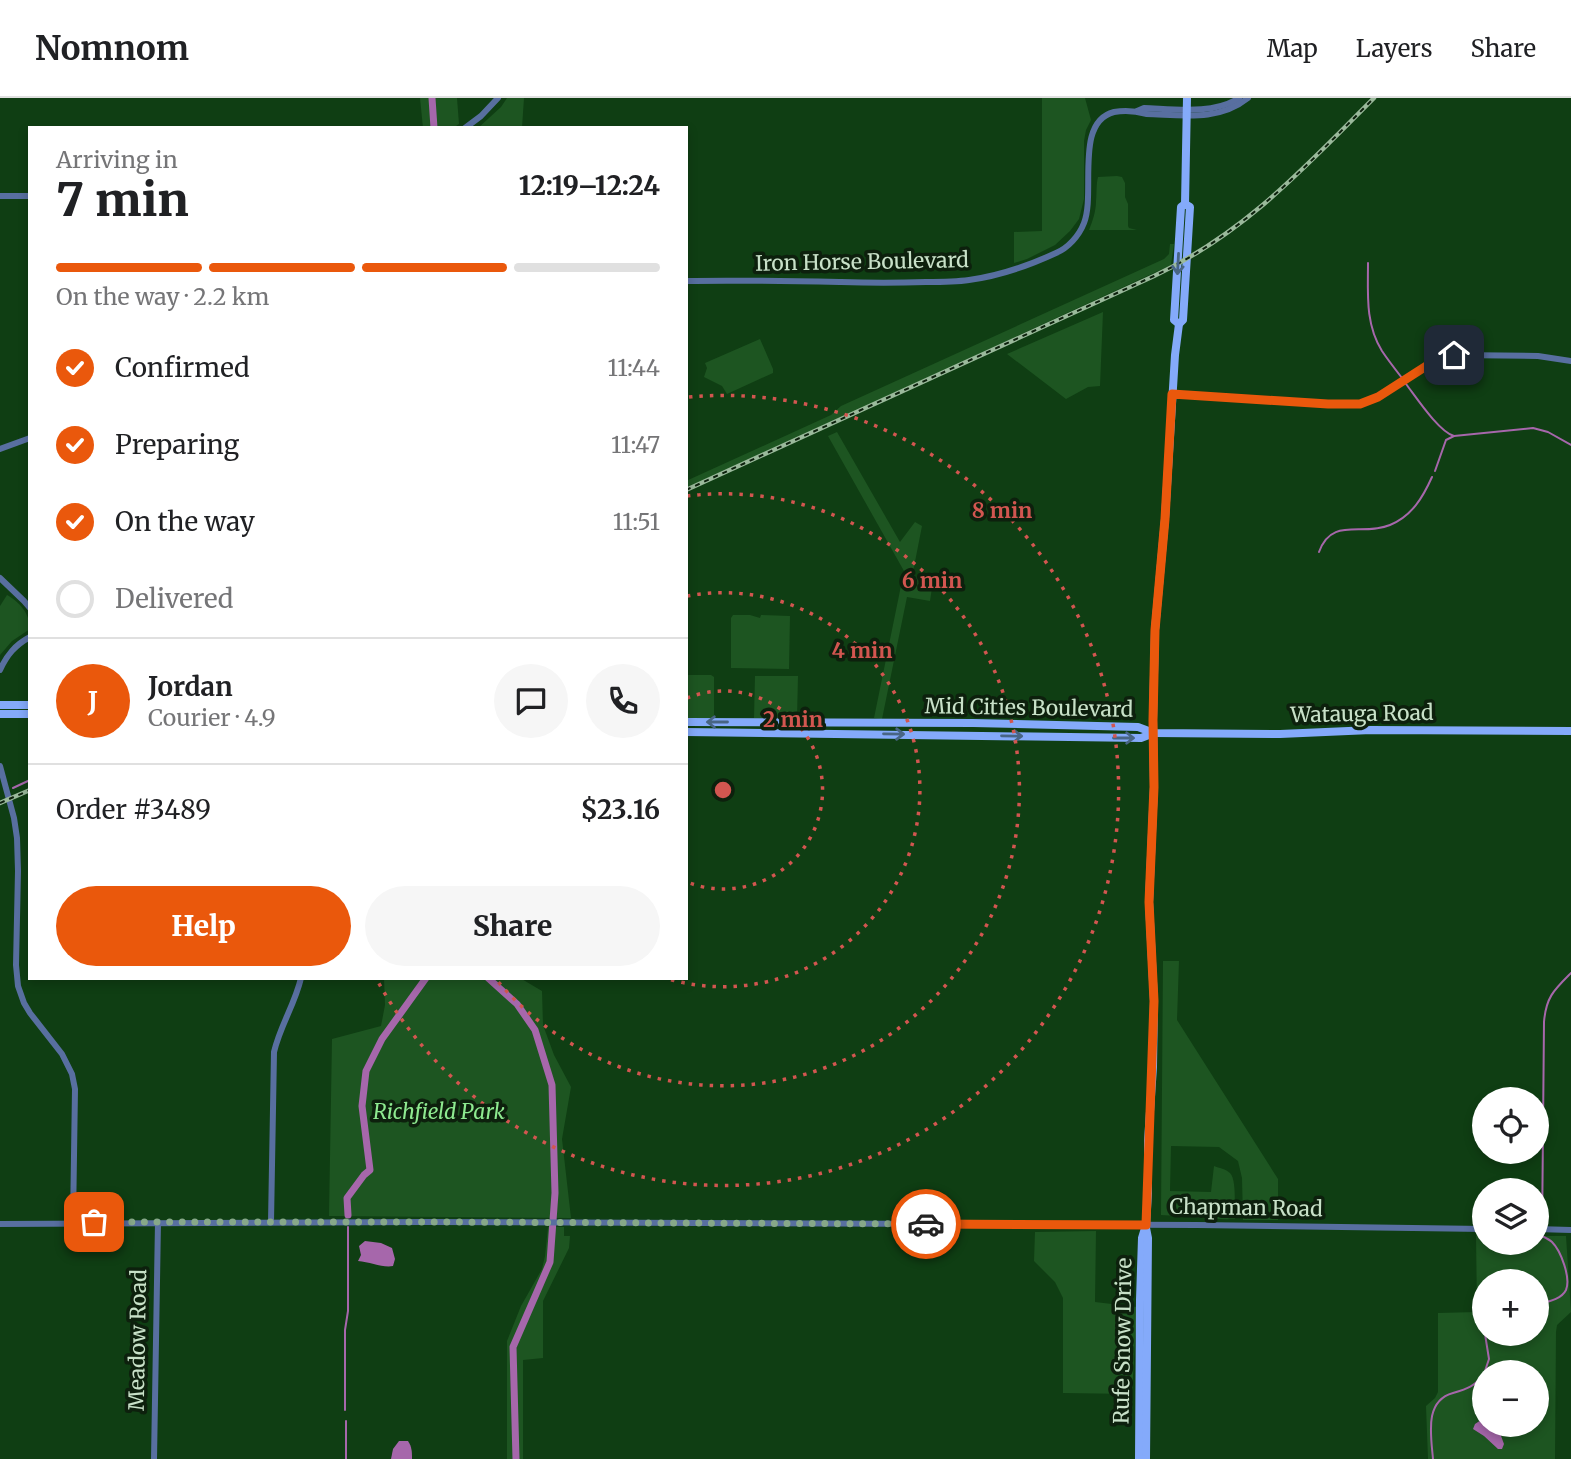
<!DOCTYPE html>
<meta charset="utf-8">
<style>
body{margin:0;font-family:Merriweather,serif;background:#f6f6f6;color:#202124;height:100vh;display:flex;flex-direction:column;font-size:26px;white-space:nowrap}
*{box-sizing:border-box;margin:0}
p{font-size:23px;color:#757577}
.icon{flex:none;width:38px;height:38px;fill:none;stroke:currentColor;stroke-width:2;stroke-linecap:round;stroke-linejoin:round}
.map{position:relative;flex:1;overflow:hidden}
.sheet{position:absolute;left:28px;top:28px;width:660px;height:854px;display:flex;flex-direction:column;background:#fff;border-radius:0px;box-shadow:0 4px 10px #0003}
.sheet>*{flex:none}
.fabs{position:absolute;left:1472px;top:989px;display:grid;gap:14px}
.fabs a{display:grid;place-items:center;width:77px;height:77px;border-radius:50%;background:#fff;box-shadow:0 4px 10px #0003;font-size:35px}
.pin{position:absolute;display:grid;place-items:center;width:60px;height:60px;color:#fff;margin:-30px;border-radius:14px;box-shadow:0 4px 10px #0006}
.courier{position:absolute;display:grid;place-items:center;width:70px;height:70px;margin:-35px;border:5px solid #ea580c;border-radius:50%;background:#fff;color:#222;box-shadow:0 2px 9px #0007}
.overview em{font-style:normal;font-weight:800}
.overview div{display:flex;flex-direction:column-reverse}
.overview{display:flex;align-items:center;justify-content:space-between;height:119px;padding:0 28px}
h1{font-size:46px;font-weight:800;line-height:52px}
.bar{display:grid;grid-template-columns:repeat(4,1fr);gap:10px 7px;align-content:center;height:84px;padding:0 28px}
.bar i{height:9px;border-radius:5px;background:#e0e0e0}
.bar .on{background:#ea580c}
.bar p{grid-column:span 4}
.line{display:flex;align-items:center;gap:18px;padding:0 28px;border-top:2px solid #e0e0e0}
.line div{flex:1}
.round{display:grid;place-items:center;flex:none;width:74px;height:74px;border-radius:37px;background:#f6f6f6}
ol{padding:0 28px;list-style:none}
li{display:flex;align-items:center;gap:21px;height:77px}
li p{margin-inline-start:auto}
li .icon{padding:7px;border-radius:50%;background:#ea580c;color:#fff;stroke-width:4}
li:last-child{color:#757577}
li i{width:38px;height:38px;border:4px solid #e0e0e0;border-radius:50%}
.cta{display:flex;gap:14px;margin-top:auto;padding:14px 28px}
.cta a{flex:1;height:80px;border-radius:42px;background:#ea580c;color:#fff;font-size:28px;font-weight:800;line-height:80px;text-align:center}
.cta a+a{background:#f6f6f6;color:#202124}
header{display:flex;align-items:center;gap:42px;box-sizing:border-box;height:98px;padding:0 35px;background:#fff;border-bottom:2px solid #e0e0e0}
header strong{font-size:33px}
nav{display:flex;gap:38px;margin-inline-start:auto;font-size:24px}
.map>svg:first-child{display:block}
.green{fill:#1d5521;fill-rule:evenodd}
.water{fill:#a667ab}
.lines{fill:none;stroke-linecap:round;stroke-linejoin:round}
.stream{stroke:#a667ab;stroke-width:2}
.river{stroke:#a667ab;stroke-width:7}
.minor{stroke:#586fa0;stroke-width:6}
.major{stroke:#84aafa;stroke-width:8}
.rail-casing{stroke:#9ab99b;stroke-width:4.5}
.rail{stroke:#0d200d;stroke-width:2;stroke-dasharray:5;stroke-linecap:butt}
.oneway{stroke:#486584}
.done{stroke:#87a889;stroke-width:7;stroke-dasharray:0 12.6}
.route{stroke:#ea580c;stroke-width:9}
.ring{fill:none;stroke:#d25650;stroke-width:3.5;stroke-dasharray:3.5 7}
.labels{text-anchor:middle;stroke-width:7;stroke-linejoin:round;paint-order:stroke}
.street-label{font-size:21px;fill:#c8e1c8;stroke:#0d200d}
.park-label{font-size:21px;font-style:italic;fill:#8eea90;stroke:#0d200d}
.centre{fill:#d25650;stroke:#0d200d;stroke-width:3.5}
.ring-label{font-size:21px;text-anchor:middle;font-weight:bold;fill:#d25650;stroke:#0d200d;stroke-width:7;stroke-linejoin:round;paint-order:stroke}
</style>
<header>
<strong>Nomnom</strong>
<nav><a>Map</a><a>Layers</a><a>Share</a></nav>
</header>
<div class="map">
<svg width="1571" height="1361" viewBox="0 0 1571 1361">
<rect width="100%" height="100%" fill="#0f3e13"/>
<g class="green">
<polygon points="420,0 457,0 459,26 453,30 423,30"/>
<polygon points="507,0 524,0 522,30 478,30 501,9"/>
<polygon points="1042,0 1085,0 1091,22 1086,32 1084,43 1084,101 1079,121 1070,133 1055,147 1027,161 1014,165 1014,134 1042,133"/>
<path d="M1117,78l5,1 3,6v14l3,7v22l1,2 8,2h-48c4,-10 7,-19 7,-29 1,-9 0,-16 2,-24z"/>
<polygon points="1170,146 1174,146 1171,167 686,391 686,383 831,317 841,308 1164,161 1169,156"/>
<polygon points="1103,214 1100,288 1088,289 1066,301 1007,256"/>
<polygon points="760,241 773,271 773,275 727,296 722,288 704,279 707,270 705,265"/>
<polygon points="837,334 900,444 915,424 922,428 912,479 933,483 930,503 907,499 882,621 874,620 904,473 828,338"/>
<path d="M7,497c12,7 23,18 23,34l-18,12 -12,14v-49z"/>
<polygon points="733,517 750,517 760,520 761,517 790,518 789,571 731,570 731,520"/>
<polygon points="686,577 711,577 714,579 714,617 712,620 686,620"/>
<polygon points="755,578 798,578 797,620 754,620"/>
<path d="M1163,863h16l-2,59 101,159v41h-35l-1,-42 -4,-17 -19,-14 -48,-1 -1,45 41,1 3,-26c5,2 12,3 16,7 7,7 4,35 5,46 -25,1 -49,-3 -74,-4z"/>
<polygon points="384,880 520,880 542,893 543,927 554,957 571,989 562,1041 571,1120 329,1118 332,941 381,928 385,907"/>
<polygon points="548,1129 564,1129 564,1138 570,1138 569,1150 543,1203 543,1260 523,1262 523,1361 507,1361 507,1243 521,1208 542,1171 545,1158"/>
<polygon points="1096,1133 1095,1204 1137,1209 1132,1296 1063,1295 1063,1200 1055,1184 1034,1163 1035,1134"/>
<path d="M1476,1136h8v8h52l1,-6h29l5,76 -14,13 -1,7 -1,127h-127l-2,-53 9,-8 3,-6v-79l39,-1zM1484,1183h52v53h-52zM1484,1274h52v52h-52z"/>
</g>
<g class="water">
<path d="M365,1143l16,2 11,5 3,11 -2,7c-10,2 -23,-4 -35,-5l3,-6 -2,-9z"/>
<polygon points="1484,1320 1484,1326 1497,1327 1504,1346 1502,1351 1498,1351 1484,1338 1473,1331 1475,1326"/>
<path d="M399,1343h9c4,6 4,11 4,18h-21l2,-10z"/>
</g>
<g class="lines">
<g class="stream">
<path d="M1368,165c0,30 -3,61 14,88 6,9 13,18 20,27"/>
<path d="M1406,286c10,13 33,48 48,52l79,-8 15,4 23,13"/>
<polyline points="1435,373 1446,342 1454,338"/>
<path d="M1319,454c13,-36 43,-15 71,-27 22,-9 33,-28 42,-48"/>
<polyline points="13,690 30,682"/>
<path d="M1536,1207c10,-3 25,-5 30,-15 5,-12 -5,-39 -14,-48 -1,-1 -8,-5 -10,-6l2,-214c2,-25 10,-32 27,-49"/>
<polyline points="1485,1273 1489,1261 1485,1236"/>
<polyline points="345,1312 345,1232 348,1213 348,1129"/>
<polyline points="346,1323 346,1361"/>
<path d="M1433,1361c-2,-24 -9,-58 20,-66 14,-4 23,-7 31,-20"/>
</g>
<g class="river">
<polyline points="432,0 434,30"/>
<polyline points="488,880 517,906 535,932 552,987 555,1095 550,1164 513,1249 516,1361"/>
<polyline points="348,1117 347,1100 364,1077 370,1072 362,1008 366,973 382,941 426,880"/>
</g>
<g class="minor">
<path d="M1137,13l7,-3c29,1 70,7 95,-10"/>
<polyline points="465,30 481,18 498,0"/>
<polyline points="0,98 30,98"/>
<path d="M686,183c52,-1 103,0 155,1 28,1 57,1 85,0 15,0 29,0 43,-2 30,-4 59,-14 87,-27 12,-5 23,-17 28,-30 12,-30 -10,-101 30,-111 11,-2 22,-1 32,2 36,1 72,8 102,-16"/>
<polyline points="1172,296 1353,307 1360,306 1378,299 1431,265 1454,257 1538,258 1571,263"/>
<polyline points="0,351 30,340"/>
<polyline points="0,480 24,503 30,510"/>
<path d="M0,572c7,-15 15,-25 30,-33"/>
<polyline points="0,668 14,720 17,740 18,773 16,867 18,888 24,905 30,915 62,956 72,976 75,991 73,1124"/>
<path d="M271,1124l3,-170c6,-26 21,-48 27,-74"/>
<polyline points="0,1126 426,1124 1197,1127 1484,1131"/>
<polyline points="1536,1131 1571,1132"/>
<polyline points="154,1361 158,1124"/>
</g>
<g class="major">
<polyline points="1179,226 1174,222 1181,109 1185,106"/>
<polyline points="0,607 30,607"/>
<polyline points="0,616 30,616"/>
<polyline points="686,624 973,625 1138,629 1154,635 1280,636 1371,632 1571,633"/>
<polyline points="686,634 1141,640 1154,635"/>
<polyline points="1139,1361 1140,1202 1142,1140 1146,1127 1148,1095 1148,1043 1153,969 1154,903 1149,804 1154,689 1153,622 1155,532 1165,421 1175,257 1179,226 1183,222 1190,109 1185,106 1187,0"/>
<polyline points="1146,1361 1148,1140 1146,1130"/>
</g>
<g class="rail-casing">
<g id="rail">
<path d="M686,392l468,-214c91,-43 150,-108 220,-178"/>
<polyline points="0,705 30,692"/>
</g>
</g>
<use href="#rail" class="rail"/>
</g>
<defs><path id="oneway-shaft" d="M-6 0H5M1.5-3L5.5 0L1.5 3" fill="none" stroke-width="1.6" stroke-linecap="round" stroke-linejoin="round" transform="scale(1.75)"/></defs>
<g class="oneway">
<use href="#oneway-shaft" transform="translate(1178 166) rotate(93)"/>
<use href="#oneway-shaft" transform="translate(717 624) rotate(180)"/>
<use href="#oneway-shaft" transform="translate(894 636) rotate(1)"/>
<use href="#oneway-shaft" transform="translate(1012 638) rotate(1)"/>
<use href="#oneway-shaft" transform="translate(1124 640)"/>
</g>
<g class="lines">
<polyline class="done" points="94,1124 431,1124 926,1126"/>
<polyline class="route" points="926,1126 1146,1127 1154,903 1149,804 1154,689 1153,622 1155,532 1165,421 1172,296 1328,306 1360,306 1378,299 1431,265 1454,257"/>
</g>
<g class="ring">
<path d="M687 600A99 99 0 1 1 687 784"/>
<path d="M687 498A197 197 0 1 1 665 880"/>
<path d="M687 398A296 296 0 1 1 495 880"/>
<path d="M689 299A395 395 0 1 1 376 880"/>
</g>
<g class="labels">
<g class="street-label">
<text transform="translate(862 164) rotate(-1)" y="7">Iron Horse Boulevard</text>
<text transform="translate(1029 610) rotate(1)" y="7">Mid Cities Boulevard</text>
<text transform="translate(1362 616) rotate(-1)" y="7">Watauga Road</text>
<text transform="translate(1246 1110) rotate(1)" y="7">Chapman Road</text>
<text transform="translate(138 1242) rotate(-89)" y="7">Meadow Road</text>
<text transform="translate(1123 1243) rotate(-89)" y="7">Rufe Snow Drive</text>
</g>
<g class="park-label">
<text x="439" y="1021">Richfield Park</text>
</g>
</g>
<circle cx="723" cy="692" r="10" class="centre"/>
<g class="ring-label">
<text x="1002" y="420">8 min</text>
<text x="932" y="490">6 min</text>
<text x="862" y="560">4 min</text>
<text x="793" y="629">2 min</text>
</g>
</svg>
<div class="fabs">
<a><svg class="icon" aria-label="locate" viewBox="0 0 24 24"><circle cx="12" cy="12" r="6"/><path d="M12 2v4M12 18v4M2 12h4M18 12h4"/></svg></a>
<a><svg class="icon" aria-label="layers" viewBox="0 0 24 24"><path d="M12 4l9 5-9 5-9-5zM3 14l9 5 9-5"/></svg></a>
<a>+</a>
<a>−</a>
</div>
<div class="pin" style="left:94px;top:1124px;background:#ea580c"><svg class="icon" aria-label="bag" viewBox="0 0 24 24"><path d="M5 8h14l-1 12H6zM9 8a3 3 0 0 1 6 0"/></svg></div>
<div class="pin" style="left:1454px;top:257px;background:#1f2937"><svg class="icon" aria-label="home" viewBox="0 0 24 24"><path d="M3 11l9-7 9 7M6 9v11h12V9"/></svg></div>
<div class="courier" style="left:926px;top:1126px"><svg class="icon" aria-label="car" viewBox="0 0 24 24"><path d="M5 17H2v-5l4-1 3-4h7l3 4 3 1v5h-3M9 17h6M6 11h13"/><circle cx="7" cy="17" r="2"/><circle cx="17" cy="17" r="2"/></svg></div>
<section class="sheet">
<div class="overview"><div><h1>7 min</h1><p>Arriving in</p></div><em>12:19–12:24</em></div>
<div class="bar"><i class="on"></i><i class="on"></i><i class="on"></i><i></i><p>On the way · 2.2 km</p></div>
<ol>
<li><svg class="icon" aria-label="check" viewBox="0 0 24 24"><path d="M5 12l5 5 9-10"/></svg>Confirmed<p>11:44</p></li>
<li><svg class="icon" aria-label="check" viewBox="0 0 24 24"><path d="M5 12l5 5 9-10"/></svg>Preparing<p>11:47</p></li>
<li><svg class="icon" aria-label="check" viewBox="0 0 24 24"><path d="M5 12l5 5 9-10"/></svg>On the way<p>11:51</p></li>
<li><i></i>Delivered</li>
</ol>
<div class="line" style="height:126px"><b class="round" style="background:#ea580c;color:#fff">J</b><div><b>Jordan</b><p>Courier · 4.9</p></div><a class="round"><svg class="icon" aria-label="chat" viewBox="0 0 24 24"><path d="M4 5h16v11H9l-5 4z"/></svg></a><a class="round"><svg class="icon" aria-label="phone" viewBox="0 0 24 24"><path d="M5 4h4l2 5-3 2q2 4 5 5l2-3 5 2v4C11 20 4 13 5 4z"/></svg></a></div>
<div class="line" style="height:91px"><div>Order #3489</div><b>$23.16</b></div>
<div class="cta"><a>Help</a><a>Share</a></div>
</section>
</div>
